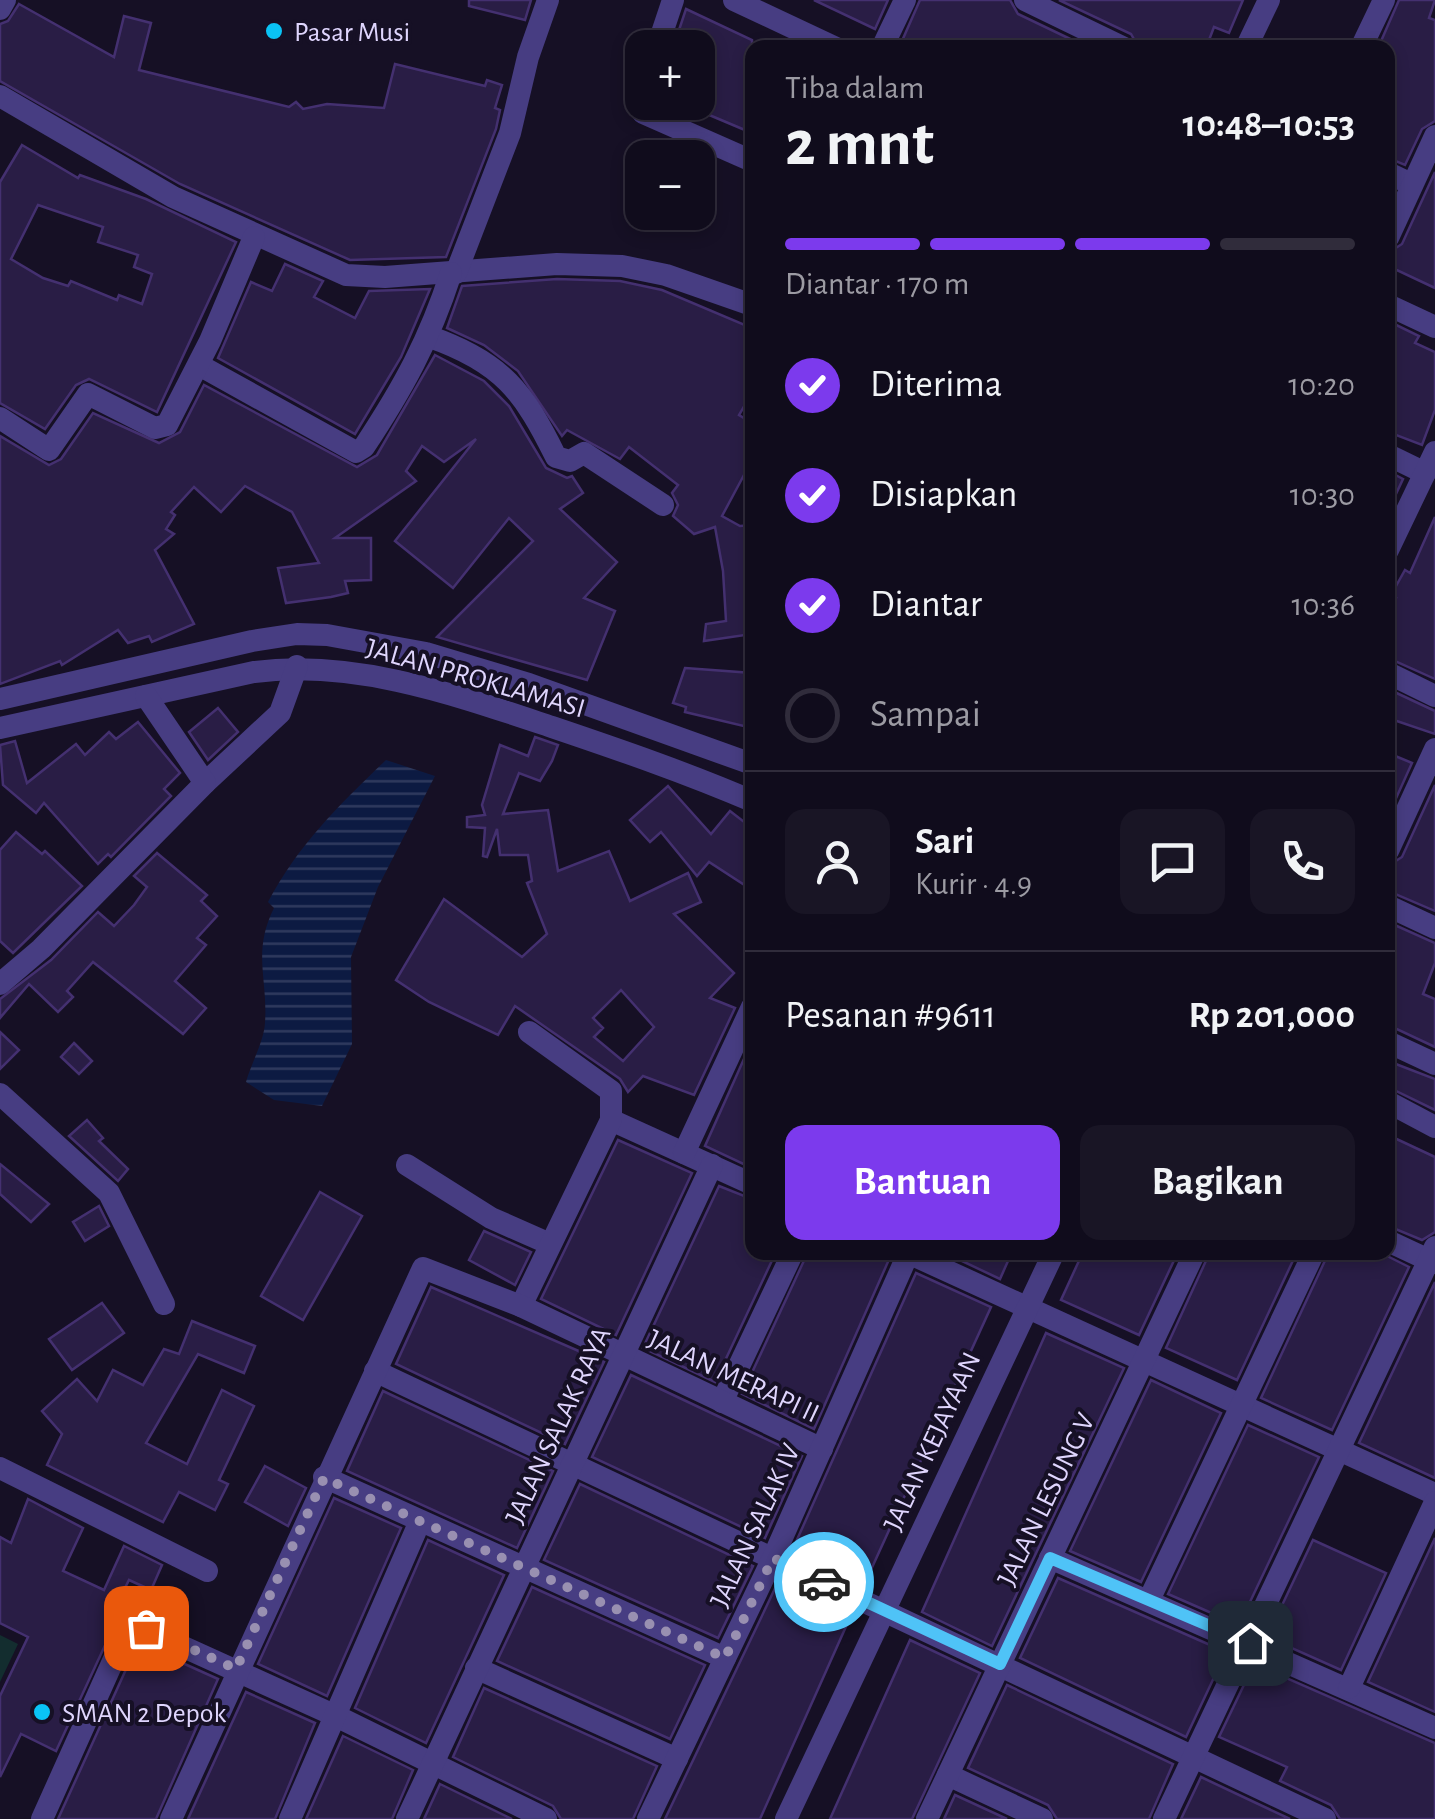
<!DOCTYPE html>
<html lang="id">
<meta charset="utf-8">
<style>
body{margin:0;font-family:"Alegreya Sans",sans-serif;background:#191525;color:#f1f3f6;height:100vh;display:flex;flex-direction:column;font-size:38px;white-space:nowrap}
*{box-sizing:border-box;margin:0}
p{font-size:32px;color:#9c9ba3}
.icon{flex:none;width:55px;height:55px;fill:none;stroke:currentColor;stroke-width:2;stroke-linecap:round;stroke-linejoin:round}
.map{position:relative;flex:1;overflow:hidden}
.details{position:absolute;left:745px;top:40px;width:650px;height:1220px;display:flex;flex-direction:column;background:#100c1c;border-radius:20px;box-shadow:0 5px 15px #0003,0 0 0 2px #302c3b}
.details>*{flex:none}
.controls{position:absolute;left:625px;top:30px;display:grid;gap:20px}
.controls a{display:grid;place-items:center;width:90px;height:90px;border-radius:20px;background:#100c1c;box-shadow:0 5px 15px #0003,0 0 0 2px #302c3b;font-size:50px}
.pin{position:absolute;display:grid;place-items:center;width:85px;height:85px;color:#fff;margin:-42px;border-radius:20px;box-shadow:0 5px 15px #0006}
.courier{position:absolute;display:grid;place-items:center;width:100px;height:100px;margin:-50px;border:8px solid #4fc3f7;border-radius:50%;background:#fff;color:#222;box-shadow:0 2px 12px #0007}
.head em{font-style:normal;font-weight:700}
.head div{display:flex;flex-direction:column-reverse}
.head{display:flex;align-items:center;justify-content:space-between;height:170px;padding:0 40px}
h1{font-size:65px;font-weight:700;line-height:75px}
.bar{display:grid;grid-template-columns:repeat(4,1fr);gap:15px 10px;align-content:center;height:120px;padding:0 40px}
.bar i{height:12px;border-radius:8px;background:#302c3b}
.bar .on{background:#7c3aed}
.bar p{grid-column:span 4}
.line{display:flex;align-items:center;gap:25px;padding:0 40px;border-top:2px solid #302c3b}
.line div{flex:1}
.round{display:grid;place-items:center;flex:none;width:105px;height:105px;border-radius:20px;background:#191525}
ol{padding:0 40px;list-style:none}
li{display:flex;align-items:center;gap:30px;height:110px}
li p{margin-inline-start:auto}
li .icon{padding:10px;border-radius:50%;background:#7c3aed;color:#fff;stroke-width:4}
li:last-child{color:#9c9ba3}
li i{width:55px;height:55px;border:5px solid #302c3b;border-radius:50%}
.cta{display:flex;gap:20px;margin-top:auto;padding:20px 40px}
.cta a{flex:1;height:115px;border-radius:20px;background:#7c3aed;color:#fff;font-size:40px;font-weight:700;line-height:115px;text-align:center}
.cta a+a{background:#191525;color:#f1f3f6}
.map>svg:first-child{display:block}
.green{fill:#132d2f}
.water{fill:url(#water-rules)}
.building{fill:#291d45;stroke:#443070;stroke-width:2.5;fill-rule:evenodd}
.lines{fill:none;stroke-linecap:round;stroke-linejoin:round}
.minor{stroke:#473d82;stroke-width:22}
.done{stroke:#9990b1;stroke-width:10;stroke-dasharray:0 18}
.route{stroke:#4fc3f7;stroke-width:12}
.poi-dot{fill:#0ac3f5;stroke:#161025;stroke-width:4}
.labels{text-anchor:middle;stroke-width:8;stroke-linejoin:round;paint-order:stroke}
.poi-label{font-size:28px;fill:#dfd5fd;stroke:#161025;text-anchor:start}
.street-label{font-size:28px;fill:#dfd5fd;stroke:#161025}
</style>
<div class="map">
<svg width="1435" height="1819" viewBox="0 0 1435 1819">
<defs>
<pattern id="water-rules" width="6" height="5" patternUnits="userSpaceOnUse" patternTransform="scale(2.5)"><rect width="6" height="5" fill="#0c1a42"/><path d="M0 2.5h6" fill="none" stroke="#2f3a5e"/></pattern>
</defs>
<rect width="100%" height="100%" fill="#161025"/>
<polygon class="green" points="0,1635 18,1644 0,1682"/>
<path class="water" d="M386,760l49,16 -57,111 -27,70 1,87 -30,62 -48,-6 -28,-18c5,-18 18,-41 19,-59 3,-45 -13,-71 9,-115l-6,-6c30,-57 72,-98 118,-142z"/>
<g class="building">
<polygon points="469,0 531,0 525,20 469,6"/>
<polygon points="814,0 888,0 875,29"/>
<polygon points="920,0 1010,0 1018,14 1089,48 916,48 902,41"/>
<polygon points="1059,0 1243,0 1229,33 1214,27 1206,48 1139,48 1131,34"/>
<polygon points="1399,0 1435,0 1429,18 1435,20 1435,121 1422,129 1405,165 1388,158 1388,48 1378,48"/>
<polygon points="19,4 114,57 124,16 151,23 139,70 289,107 296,102 303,109 327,104 384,108 395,64 485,86 487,80 502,85 495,108 500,110 496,129 446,257 350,260 180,184 0,81 0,24 8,21"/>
<polygon points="686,9 752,40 752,133 695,109 713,62 698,54 698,48 673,48"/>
<path d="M22,145l56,33 2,-3 66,24 90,43 -79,170 -68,-33 -13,6 -31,44 -45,-26v-221zM38,205l65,22 -5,15 40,13 -4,12 18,7 -10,30 -23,-9 -2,5 -46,-19 -3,5 -25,-8 -32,-19z"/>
<polygon points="1435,172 1435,288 1388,266 1388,253 1402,244"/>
<polygon points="285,264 323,281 314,297 355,318 369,291 430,289 401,357 355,434 218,358 251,282 272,291"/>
<polygon points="557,279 620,281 662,290 752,328 752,393 739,415 752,423 752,460 722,516 740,526 752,525 752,568 747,568 752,634 704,641 706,624 726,621 723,571 715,527 694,534 673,516 678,505 672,493 678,485 629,447 620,459 567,430 562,436 518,371 484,345 447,328 462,286"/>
<polygon points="1388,321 1419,336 1415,343 1435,352 1435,410 1422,445 1388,432"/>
<polygon points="435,355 484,381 509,406 546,468 567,478 572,476 583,493 560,509 617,562 584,598 615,611 587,680 437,637 533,541 509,518 453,588 395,541 476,439 444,462 422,446 406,471 416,481 335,538 371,538 371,580 345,581 348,593 331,597 286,603 278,568 319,563 292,512 245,486 221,512 194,487 171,512 175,515 166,529 174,534 155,550 194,624 152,642 149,636 128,643 118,630 62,665 60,661 0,684 0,436 49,465 61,459 93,413 159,443 180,432 204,385 357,467 377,455"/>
<polygon points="1388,471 1403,479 1388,511"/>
<polygon points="1435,517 1435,679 1388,658 1388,612 1396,598 1391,595 1405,570 1410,573"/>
<polygon points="685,668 752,673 752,728 685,712 686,707 673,703"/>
<polygon points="1388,689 1435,711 1435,734 1388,718"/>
<polygon points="218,708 238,732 208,760 189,732"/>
<polygon points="138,722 180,773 164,789 171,796 111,857 108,854 98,864 44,803 36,813 3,785 0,745 15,741 27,783 76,744 85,755 109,732 116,739"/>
<path d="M535,737l23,8 -6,16 -12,20 -21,-8 -16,41 45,-4 10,61 51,-20 21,50 58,-28 13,29 -27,12 60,59 -24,25 25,10 -41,87 -51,-19 -15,16 -8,-13 -105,-73 -17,29 -69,-33 -33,-22 48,-81 78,58 25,-23 -20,-51 5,-2 -4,-26h-28l-3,-26 -10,28 -4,-1 2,-28 -18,-1v-10l18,-2 -3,-10 18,-60 28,11zM621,990l33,37 -31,34 -29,-24 9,-9 -10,-10z"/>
<polygon points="1388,753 1412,763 1388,816"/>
<polygon points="1435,785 1435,911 1388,891 1388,866 1402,857"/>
<polygon points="668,786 711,834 730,811 752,828 752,879 743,884 709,862 697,876 661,832 650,842 630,820"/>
<polygon points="16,832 42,854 45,851 82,886 13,953 0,941 0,850"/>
<polygon points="157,853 207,895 201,901 217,916 197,938 206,945 175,981 206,1008 183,1034 93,962 67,991 73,997 58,1012 29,984 0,1018 0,999 51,960 98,912 114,926 134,905 147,887 134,876"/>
<polygon points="1388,922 1435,943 1435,963 1423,994 1435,999 1435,1047 1388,1025"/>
<polygon points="0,1032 19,1050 0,1069"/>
<polygon points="752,1041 752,1168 705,1146"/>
<polygon points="74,1043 92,1061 79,1074 61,1057"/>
<polygon points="1388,1061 1435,1079 1435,1110 1388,1087"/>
<polygon points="87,1120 103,1138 99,1141 128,1169 118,1181 69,1136"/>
<polygon points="1388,1135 1435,1157 1435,1232 1422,1240 1388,1226"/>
<polygon points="618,1140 692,1173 616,1335 541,1299"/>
<polygon points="0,1164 49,1204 31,1222 0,1194"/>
<polygon points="719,1186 752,1199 752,1252 776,1252 715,1382 643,1348"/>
<polygon points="320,1192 362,1216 303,1320 261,1296"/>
<polygon points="99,1206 109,1226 85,1241 73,1222"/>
<polygon points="484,1231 531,1252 515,1285 469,1260"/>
<polygon points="808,1252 891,1255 814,1429 742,1394"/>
<polygon points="943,1252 1012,1252 1000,1279"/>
<polygon points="1083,1252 1178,1252 1139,1335 1061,1300"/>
<polygon points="1210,1252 1297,1252 1237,1380 1166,1348"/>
<polygon points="1329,1252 1379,1252 1409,1267 1332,1430 1261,1398"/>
<polygon points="916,1273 991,1307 864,1585 792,1551"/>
<polygon points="1435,1282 1435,1478 1359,1443"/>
<polygon points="431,1287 604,1362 565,1444 396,1364"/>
<polygon points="102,1303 124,1333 72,1370 49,1339"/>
<polygon points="192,1321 255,1346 244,1373 198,1354 146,1443 187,1464 222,1390 254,1406 219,1480 228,1484 215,1510 179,1492 163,1522 47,1465 62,1434 42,1411 77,1379 97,1401 113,1370 143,1385 164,1349 179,1354"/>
<polygon points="1046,1333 1124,1368 992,1646 922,1612"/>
<polygon points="631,1375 802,1456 765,1538 592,1457"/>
<polygon points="1151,1380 1221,1413 1141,1582 1070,1551"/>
<polygon points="383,1391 553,1471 517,1548 347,1471"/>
<polygon points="1248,1425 1319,1457 1239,1625 1168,1594"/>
<polygon points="265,1466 306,1488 288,1526 245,1502"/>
<polygon points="580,1484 753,1566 718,1638 544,1560"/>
<polygon points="334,1498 401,1528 327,1696 258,1664"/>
<polygon points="28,1499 83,1528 63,1571 104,1590 124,1546 162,1565 151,1590 129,1580 114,1610 120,1613 56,1751 21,1734 0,1777 0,1696 28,1637 0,1623 0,1537 11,1543"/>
<polygon points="1435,1538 1435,1712 1368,1682"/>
<polygon points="428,1540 504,1575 426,1743 355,1708"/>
<polygon points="1313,1540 1386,1573 1341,1670 1267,1637"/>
<polygon points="780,1578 852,1613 760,1819 665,1819"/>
<polygon points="1058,1578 1226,1652 1186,1737 1020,1658"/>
<polygon points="532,1587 705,1665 670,1739 497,1661"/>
<polygon points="910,1640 980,1673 912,1819 830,1819"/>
<polygon points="138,1643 218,1679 156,1819 58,1819"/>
<polygon points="1254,1664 1435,1743 1435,1819 1340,1819 1331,1805 1280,1781 1287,1767 1219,1737"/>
<polygon points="1007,1685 1173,1764 1149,1819 1057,1819 1048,1805 968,1768"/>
<polygon points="484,1688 657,1766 633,1819 561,1819 553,1806 453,1757"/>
<polygon points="246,1692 315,1723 275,1819 188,1819"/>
<polygon points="343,1736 413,1770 392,1819 306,1819"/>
<polygon points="1201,1777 1290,1819 1181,1819"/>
<polygon points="440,1784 512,1819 424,1819"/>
<polygon points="955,1795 1007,1819 944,1819"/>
</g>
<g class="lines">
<g class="minor">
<polyline points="734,0 836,48"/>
<polyline points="1025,0 1124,48"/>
<polyline points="0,9 5,0"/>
<polyline points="657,48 673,0"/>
<polyline points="882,48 905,0"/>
<polyline points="1246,48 1269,0"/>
<polyline points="1361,48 1384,0"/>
<polyline points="642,88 638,105 643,113 752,161"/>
<polyline points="0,96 173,197 346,275 385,277 557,264 622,266 666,275 752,305"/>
<polyline points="1388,173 1411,184"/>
<polyline points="1388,238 1435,136"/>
<polyline points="456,273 510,133 528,57 548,0"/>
<polyline points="1388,305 1435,327"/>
<path d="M430,337c72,25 94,55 126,120l14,4 14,-8 79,52"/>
<path d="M199,365l157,87 8,-5c39,-59 65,-106 87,-174"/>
<polyline points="0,418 49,450 88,394 155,428 167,425 210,341 254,237"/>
<polyline points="1388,455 1425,473"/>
<polyline points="1388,550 1435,452"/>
<polyline points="1388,673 1435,696"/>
<polyline points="0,699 252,641 297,634 327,635 426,653 529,684 752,764"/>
<path d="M0,728l254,-56c102,-13 202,23 298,55 68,23 135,46 200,74"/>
<polyline points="205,783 280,713 297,666"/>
<polyline points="1388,851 1435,749"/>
<polyline points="1388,906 1435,928"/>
<polyline points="0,984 41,949 205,783 146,696"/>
<polyline points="1388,1042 1435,1064"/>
<polyline points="0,1094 109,1193 164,1304"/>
<polyline points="1388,1102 1435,1127"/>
<polyline points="611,1120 752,1184"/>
<polyline points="684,1153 752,1007"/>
<polyline points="407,1165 491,1218 550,1244"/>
<polyline points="1388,1241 1435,1263"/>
<polyline points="906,1252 1435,1494"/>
<polyline points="521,1306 611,1120 611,1091 529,1032"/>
<polyline points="375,1371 1325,1819"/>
<polyline points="722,1402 793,1252"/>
<polyline points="0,1468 207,1571"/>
<polyline points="324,1477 725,1658"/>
<polyline points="1050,1558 1435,1728"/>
<polyline points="1149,1600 1314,1252"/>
<polyline points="476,1668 677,1759"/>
<polyline points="1349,1688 1435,1502"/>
<polyline points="948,1775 1042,1819"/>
<polyline points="42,1819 127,1630 135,1625 336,1716 546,1819"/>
<polyline points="171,1819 423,1268 521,1306 822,1449"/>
<polyline points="290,1819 420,1521"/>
<polyline points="407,1819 712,1165"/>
<polyline points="648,1819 773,1558 908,1254"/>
<polyline points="786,1819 1054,1252"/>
<polyline points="927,1819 1195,1252"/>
<polyline points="1164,1819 1435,1247"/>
</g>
</g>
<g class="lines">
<polyline class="done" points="146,1628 236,1669 324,1478 725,1658 773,1558 824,1582"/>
<polyline class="route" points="824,1582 1000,1664 1050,1558 1250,1643"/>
</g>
<g class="poi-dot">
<circle cx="274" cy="31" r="10"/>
<circle cx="42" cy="1712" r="10"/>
</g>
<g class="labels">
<g class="poi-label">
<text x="294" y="41">Pasar Musi</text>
<text x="62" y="1722">SMAN 2 Depok</text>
</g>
<g class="street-label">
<text transform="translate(476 677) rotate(16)" y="10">JALAN PROKLAMASI</text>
<text transform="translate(734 1375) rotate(25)" y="10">JALAN MERAPI II</text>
<text transform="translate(557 1425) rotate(-65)" y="10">JALAN SALAK RAYA</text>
<text transform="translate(931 1441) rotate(-65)" y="10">JALAN KEJAYAAN</text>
<text transform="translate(1045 1499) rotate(-64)" y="10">JALAN LESUNG V</text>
<text transform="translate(754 1525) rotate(-65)" y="10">JALAN SALAK IV</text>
</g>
</g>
</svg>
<div class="controls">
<a>+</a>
<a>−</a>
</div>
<div class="pin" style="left:146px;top:1628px;background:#ea580c"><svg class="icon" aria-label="bag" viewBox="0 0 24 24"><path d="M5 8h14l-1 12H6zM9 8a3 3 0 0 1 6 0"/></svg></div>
<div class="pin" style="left:1250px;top:1643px;background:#1f2937"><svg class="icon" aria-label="home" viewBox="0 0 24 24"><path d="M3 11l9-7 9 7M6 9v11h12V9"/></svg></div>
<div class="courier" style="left:824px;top:1582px"><svg class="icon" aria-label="car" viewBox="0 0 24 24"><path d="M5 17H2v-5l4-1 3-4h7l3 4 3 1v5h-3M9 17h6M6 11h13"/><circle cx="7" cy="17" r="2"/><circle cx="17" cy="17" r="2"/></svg></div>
<section class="details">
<div class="head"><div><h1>2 mnt</h1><p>Tiba dalam</p></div><em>10:48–10:53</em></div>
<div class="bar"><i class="on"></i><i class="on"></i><i class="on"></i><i></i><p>Diantar · 170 m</p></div>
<ol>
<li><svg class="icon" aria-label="check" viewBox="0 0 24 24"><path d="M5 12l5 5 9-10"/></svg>Diterima<p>10:20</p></li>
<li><svg class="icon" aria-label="check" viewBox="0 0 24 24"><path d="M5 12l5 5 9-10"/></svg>Disiapkan<p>10:30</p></li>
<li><svg class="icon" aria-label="check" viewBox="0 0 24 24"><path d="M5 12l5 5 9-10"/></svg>Diantar<p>10:36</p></li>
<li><i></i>Sampai</li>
</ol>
<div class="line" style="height:180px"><a class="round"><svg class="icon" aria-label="person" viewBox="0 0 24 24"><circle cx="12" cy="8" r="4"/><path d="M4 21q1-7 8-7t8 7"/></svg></a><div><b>Sari</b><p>Kurir · 4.9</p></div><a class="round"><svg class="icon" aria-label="chat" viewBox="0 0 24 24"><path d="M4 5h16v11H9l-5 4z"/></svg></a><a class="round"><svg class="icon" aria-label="phone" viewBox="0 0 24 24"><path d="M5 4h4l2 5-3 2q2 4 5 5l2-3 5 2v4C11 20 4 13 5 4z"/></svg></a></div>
<div class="line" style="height:130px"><div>Pesanan #9611</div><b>Rp 201,000</b></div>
<div class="cta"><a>Bantuan</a><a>Bagikan</a></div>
</section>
</div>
